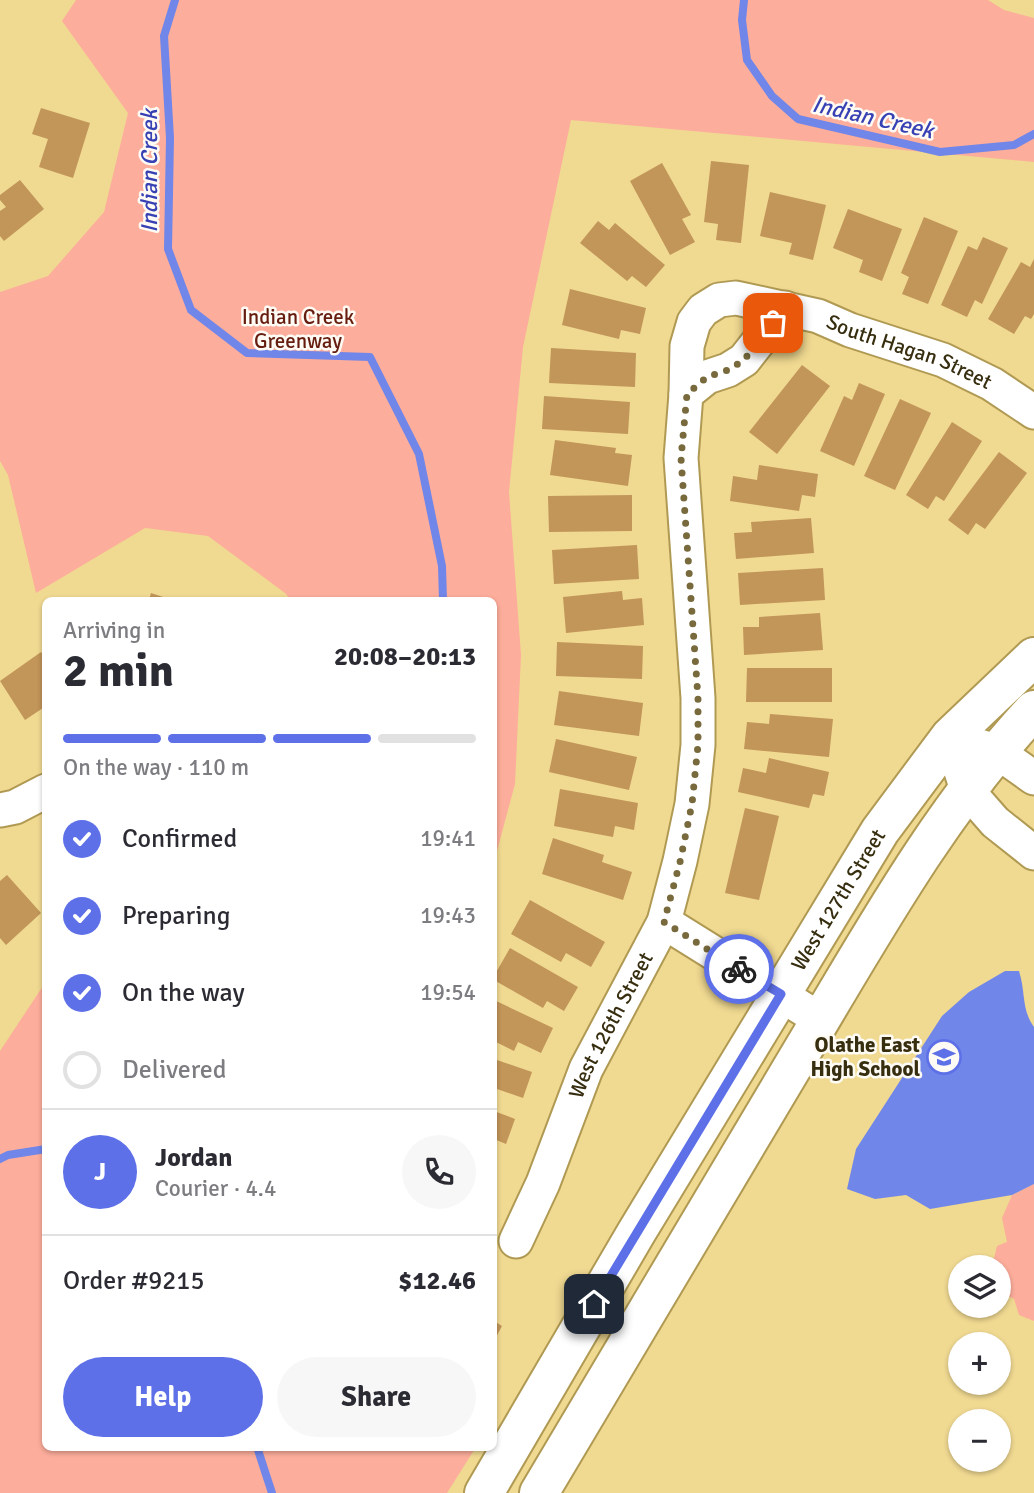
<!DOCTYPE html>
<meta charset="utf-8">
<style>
body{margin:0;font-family:Signika,sans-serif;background:#f7f7f7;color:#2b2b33;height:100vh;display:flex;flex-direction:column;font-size:26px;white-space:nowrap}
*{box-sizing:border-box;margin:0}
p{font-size:23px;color:#7c7c81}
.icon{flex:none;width:38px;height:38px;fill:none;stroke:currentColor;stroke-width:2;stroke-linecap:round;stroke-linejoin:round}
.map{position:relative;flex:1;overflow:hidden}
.sheet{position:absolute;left:42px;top:597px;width:455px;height:854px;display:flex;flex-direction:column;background:#fff;border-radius:10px;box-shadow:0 2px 5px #0004}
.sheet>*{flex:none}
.controls{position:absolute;left:948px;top:1255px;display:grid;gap:14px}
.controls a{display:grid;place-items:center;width:63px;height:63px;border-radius:50%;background:#fff;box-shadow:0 2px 5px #0004;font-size:35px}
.pin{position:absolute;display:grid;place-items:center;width:60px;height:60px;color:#fff;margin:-30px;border-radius:14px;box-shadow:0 4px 10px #0006}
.courier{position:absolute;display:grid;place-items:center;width:70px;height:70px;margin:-35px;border:5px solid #5e70e8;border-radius:50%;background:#fff;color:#222;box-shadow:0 2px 9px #0007}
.overview em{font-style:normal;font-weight:700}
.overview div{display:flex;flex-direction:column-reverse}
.overview{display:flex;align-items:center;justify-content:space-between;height:119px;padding:0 21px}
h1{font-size:46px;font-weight:700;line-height:52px}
.bar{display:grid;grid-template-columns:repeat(4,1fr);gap:10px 7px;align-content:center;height:84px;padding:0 21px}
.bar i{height:9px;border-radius:5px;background:#e1e1e2}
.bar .current{background:#5e70e8}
.bar p{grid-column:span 4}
.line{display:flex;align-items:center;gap:18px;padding:0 21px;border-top:2px solid #e1e1e2}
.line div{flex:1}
.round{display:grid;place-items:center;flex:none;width:74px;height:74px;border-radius:37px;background:#f7f7f7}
ol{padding:0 21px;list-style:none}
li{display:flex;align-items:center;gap:21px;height:77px}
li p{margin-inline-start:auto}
li .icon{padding:7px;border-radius:50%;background:#5e70e8;color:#fff;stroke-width:4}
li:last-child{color:#7c7c81}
li i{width:38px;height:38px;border:4px solid #e1e1e2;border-radius:50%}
.button{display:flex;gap:14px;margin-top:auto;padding:14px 21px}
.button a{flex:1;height:80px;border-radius:42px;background:#5e70e8;color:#fff;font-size:28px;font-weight:700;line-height:80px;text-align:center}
.button a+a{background:#f7f7f7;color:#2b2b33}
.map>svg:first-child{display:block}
.green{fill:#fdad9b}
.water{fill:#7186e9}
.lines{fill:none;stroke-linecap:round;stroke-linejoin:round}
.stream{stroke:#7186e9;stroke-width:8}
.building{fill:#c29559}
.minor-casing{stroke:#b09a53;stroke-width:37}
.major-casing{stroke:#b09a53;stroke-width:42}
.minor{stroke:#fff;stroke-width:33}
.major{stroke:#fff;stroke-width:38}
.done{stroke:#786a3d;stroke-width:7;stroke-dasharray:0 12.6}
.route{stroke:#5e70e8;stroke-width:9}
.labels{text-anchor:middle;stroke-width:5;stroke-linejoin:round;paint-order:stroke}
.park-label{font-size:21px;fill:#661d0f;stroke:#fefbf4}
.street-label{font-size:21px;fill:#372e10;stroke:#fefbf4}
.poi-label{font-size:21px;font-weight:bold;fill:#372e10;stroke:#fefbf4;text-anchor:end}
.water-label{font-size:23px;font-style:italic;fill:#3841b4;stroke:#fefbf4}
</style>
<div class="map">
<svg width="1034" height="1493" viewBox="0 0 1034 1493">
<rect width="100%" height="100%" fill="#f0d991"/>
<g class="green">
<polygon points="76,0 988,0 1004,10 1034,18 1034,162 571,120 523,347 509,492 521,655 515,784 494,862 494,600 291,600 285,593 208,536 145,528 36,593 8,475 0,461 0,292 48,276 104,212 128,113 62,21"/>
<polygon points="45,983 46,1447 476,1447 447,1493 0,1493 0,1051"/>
<polygon points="1034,1184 1034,1321 1019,1315 1014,1299 999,1291 999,1267 992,1267 997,1246 1007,1242 1002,1218 1012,1195"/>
</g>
<path class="water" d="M1005,971h14c7,22 2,38 15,56v157l-22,11 -82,14 -24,-14 -31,4 -28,-10 9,-40 86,-133 27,-24z"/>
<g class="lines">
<g class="stream">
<polyline points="175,0 164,36 170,138 168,249 191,310 247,353 370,357 419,454 442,566 443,600"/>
<polyline points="744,0 742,20 747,60 772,96 798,119 940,152 1014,145 1034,134"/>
<polyline points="0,1159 8,1155 46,1149"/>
<polyline points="257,1447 272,1493"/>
</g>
</g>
<g class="building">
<polygon points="41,108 90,123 73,178 39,167 48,139 32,134"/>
<polygon points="711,161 749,165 741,243 716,240 718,224 704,222"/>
<polygon points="662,163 691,215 682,219 695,242 670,255 630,181"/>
<polygon points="20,180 44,209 4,241 0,236 0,211 6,207 0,200 0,195"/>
<polygon points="770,192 826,205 813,260 789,254 792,243 760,236"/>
<polygon points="848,209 902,229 882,281 859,272 863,260 833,248"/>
<polygon points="924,217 958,231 928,304 902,294 909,277 901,273"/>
<polygon points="598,221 609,230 615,223 665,265 646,287 632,276 627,281 580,243"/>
<polygon points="983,237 1008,248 982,304 975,300 967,317 941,305 968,246 977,250"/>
<polygon points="1034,259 1034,314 1031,319 1025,316 1014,334 988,319 1021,262 1030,267"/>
<polygon points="570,289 646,308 640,334 621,330 619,339 562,325"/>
<polygon points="551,348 636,353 635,387 549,383"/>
<polygon points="802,365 830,386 777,454 749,432"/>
<polygon points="859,383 885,394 854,466 820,451 844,396 852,400"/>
<polygon points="544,396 630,402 628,434 542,429"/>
<polygon points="900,399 931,413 895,490 864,476"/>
<polygon points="952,422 982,441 944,501 936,496 928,509 906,495"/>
<polygon points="555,440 616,448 615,453 632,455 628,486 550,475"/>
<polygon points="999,452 1027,473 985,529 976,523 968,535 948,520"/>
<polygon points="759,465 818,474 815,497 802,495 799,511 730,501 733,476 757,480"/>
<polygon points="632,495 632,531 549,532 548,496"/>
<polygon points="811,518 814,553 736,559 734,533 752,532 751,522"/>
<polygon points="637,545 639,579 554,584 552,550"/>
<polygon points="823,568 825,600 740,605 738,573"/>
<polygon points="622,591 623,600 642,598 644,625 566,633 563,597"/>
<polygon points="151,593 172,600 149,600"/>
<polygon points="820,613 823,650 744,655 743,627 759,627 759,617"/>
<polygon points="557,642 643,646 642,679 556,676"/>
<polygon points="41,652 46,659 46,706 25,720 0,681"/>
<polygon points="747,668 832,668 832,702 746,702"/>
<polygon points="559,691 643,703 639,736 554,725"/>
<polygon points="770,714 833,719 829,757 744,749 747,722 769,724"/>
<polygon points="556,739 637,757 629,790 549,772"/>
<polygon points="769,758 829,772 824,796 813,794 809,808 738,792 743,768 766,773"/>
<polygon points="560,789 638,803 634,830 615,826 613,837 554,826"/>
<polygon points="745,808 779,816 759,900 725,893"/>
<polygon points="553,838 604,855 602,862 632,872 623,900 542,874"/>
<polygon points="7,875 41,913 6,945 0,938 0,881"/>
<polygon points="530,900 605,942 591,967 566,953 561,962 511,934"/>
<polygon points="510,948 578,987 564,1011 547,1001 543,1008 494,980 494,976"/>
<polygon points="494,1000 553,1028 541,1053 518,1042 514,1051 494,1041"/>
<polygon points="494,1059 532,1072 523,1098 497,1089 494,1096"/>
<polygon points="494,1111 515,1119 506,1144 494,1139"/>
<polygon points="494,1321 502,1326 494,1341"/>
</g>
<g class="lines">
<g class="minor-casing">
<g id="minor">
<path id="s1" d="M686,394l1,-48 7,-24 9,-12 16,-10 17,-2 82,18 32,14 93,30 49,24 42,28"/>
<polyline points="950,737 967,790 995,822 1034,853"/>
<polyline points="973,744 996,751 1034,778"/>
<polyline points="0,810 15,807 46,791"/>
<polyline points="664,922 821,1020"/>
<path id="s2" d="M516,1241l27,-58 43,-114 78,-147 16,-61 12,-57 6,-59v-47l-17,-240 5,-64 21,-17 21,-7 16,-10 41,-52"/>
</g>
</g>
<g class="major-casing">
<g id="major">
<path id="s3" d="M484,1493l152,-260 244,-402 70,-94 84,-80"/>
<path d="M539,1493c87,-146 174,-292 260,-437 72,-120 140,-244 235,-346"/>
</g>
</g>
<use href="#minor" class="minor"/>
<use href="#major" class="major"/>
</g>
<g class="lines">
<polyline class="done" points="739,969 664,922 680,862 692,804 698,745 698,698 681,458 687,394 707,377 728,370 744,360 773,323"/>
<polyline class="route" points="594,1304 781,994 739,969"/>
</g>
<defs>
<g id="school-ring" transform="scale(1.75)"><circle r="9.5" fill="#fefbf4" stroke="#5e70e8" stroke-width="1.5"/><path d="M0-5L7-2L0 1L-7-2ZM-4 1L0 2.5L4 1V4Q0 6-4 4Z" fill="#5e70e8"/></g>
</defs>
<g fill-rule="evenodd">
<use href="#school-ring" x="944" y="1057"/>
</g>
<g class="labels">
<g class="park-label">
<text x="298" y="324">Indian Creek<tspan x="298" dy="24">Greenway</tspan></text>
</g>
<g class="street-label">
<text dy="7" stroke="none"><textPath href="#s1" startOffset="306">South Hagan Street</textPath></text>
<text dy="7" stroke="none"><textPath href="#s3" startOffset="691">West 127th Street</textPath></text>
<text dy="7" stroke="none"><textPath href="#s2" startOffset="236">West 126th Street</textPath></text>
</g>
<g class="poi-label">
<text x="920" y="1052">Olathe East<tspan x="920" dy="24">High School</tspan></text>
</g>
<g class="water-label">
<text transform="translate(873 117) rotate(13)" y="8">Indian Creek</text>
<text transform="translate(149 171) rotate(-90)" y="8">Indian Creek</text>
</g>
</g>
</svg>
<div class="controls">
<a><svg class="icon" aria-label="layers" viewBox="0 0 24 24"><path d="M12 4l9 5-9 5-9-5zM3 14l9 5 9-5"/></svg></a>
<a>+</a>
<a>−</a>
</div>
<div class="pin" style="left:773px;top:323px;background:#ea580c"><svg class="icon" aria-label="bag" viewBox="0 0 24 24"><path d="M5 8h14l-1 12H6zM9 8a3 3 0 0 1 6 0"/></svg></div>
<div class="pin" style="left:594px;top:1304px;background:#1f2937"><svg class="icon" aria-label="home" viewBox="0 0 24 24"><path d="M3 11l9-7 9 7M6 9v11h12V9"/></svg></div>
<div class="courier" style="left:739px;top:969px"><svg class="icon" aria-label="bike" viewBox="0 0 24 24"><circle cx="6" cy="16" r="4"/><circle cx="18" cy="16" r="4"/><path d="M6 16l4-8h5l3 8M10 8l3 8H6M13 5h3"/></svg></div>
<section class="sheet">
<div class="overview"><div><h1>2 min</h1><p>Arriving in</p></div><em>20:08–20:13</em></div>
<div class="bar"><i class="current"></i><i class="current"></i><i class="current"></i><i></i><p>On the way · 110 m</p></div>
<ol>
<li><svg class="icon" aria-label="check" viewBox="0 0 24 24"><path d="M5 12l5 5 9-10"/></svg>Confirmed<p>19:41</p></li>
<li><svg class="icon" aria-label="check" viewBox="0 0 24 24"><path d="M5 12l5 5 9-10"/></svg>Preparing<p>19:43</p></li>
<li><svg class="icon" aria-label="check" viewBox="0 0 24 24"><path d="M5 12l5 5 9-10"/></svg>On the way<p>19:54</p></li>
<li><i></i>Delivered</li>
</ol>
<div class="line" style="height:126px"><b class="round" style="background:#5e70e8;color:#fff">J</b><div><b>Jordan</b><p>Courier · 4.4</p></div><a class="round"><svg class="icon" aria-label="phone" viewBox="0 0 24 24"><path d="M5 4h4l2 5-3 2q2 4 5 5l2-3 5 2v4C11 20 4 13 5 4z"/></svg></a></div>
<div class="line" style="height:91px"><div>Order #9215</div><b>$12.46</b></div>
<div class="button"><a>Help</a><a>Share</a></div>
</section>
</div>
